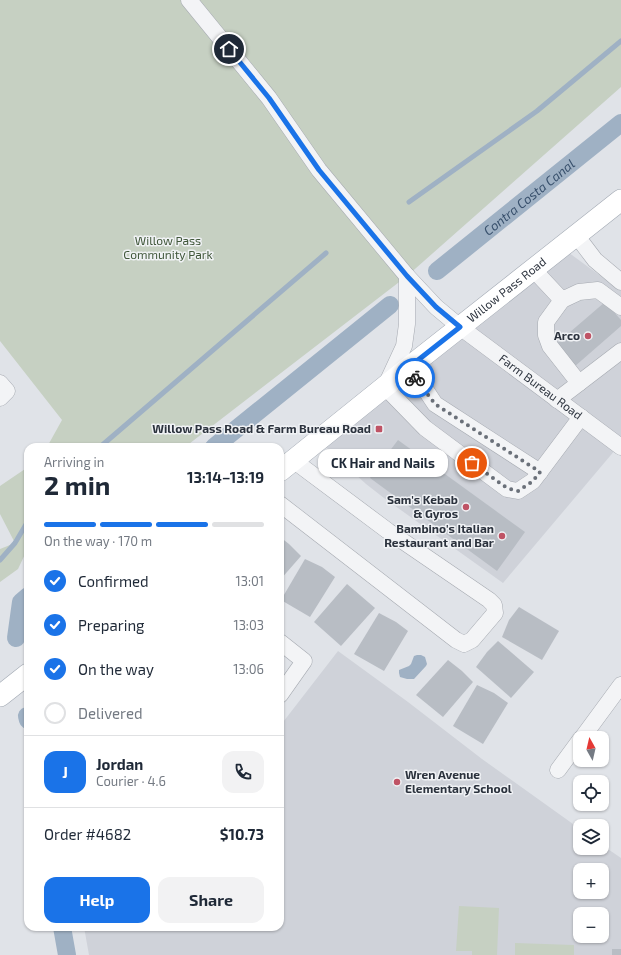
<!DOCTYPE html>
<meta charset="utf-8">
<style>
body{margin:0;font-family:"Exo 2",sans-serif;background:#f2f2f3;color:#1f2937;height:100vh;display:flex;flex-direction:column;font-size:15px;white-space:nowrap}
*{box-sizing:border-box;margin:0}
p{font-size:13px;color:#747a83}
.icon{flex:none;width:22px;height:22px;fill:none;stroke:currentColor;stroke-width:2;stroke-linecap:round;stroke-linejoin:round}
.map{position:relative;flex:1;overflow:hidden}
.sheet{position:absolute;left:24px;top:443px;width:260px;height:488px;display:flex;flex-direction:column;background:#fff;border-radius:12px;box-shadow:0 1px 3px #0004}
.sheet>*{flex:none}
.needle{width:26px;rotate:352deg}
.buttons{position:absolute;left:573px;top:731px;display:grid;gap:8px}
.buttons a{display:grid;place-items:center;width:36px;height:36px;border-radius:8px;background:#fff;box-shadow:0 1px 3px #0004;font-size:20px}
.pin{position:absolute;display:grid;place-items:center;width:34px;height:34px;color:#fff;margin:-17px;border:2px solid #fff;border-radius:50%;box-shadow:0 1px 4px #0007}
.courier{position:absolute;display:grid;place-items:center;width:40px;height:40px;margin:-20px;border:3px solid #1a73e8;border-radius:50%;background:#fff;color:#222;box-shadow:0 1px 5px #0007}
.bubble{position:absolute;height:28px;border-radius:12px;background:#fff;box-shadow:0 1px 3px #0004;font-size:13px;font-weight:700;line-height:28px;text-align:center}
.headline em{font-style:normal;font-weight:700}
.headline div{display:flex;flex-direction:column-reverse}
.headline{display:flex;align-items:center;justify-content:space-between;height:68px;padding:0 20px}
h1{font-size:26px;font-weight:700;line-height:30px}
.bar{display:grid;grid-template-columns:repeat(4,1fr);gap:6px 4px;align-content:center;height:48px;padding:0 20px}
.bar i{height:5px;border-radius:3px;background:#e0e1e3}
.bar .selected{background:#1a73e8}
.bar p{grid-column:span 4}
.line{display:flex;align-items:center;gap:10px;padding:0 20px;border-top:1px solid #e0e1e3}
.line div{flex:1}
.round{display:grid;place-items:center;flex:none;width:42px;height:42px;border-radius:12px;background:#f2f2f3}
ol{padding:0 20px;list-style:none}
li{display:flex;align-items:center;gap:12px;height:44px}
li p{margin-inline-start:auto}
li .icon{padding:4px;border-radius:50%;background:#1a73e8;color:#fff;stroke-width:4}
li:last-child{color:#747a83}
li i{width:22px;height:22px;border:2px solid #e0e1e3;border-radius:50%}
.button{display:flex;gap:8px;margin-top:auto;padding:8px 20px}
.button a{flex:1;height:46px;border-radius:12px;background:#1a73e8;color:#fff;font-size:16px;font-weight:700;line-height:46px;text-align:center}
.button a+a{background:#f2f2f3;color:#1f2937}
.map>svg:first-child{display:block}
.built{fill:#cfd2d9;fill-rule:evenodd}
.green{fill:#c6d0c2}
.water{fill:#9fb1c4}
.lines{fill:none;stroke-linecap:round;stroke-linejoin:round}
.stream{stroke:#9fb1c4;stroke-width:5}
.canal{stroke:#9fb1c4;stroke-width:18}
.building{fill:#b8bdc4}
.minor-casing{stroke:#a6aab1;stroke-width:17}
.major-casing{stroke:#a1a8b2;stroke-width:22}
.minor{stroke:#f3f4f6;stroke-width:16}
.major{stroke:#fff;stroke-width:21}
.done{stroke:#6a7079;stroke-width:4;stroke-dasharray:0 7.2}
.route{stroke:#1a73e8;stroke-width:5}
.poi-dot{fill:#bf5365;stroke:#f0f2f5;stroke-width:1.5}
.labels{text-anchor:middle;stroke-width:3;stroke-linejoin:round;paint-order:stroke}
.park-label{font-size:12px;fill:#40573a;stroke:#f0f2f5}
.street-label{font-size:12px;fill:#2b323d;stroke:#f0f2f5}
.poi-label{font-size:12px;font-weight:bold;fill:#2b323d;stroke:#f0f2f5;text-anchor:end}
.water-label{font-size:13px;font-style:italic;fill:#39516d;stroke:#f0f2f5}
</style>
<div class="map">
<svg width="621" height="955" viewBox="0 0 621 955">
<rect width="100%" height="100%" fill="#e0e3e8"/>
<g class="built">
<polygon points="561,247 621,291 621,443 503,583 384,498 366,484 318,440"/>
<path d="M338,651l70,51 74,57 98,70v19h22v-3l19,13v97h-532l-5,-28h196v-201zM580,870h22v22h-22zM580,914h22v22h-22z"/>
</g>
<g class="green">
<polygon points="0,0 621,0 621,87 407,276 185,447 47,447 62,420 0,341"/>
<polygon points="28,467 28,548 18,569 0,582 0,549 15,543 0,514 0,486"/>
<polygon points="459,906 499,908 497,955 472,955 472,951 456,951"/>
<polygon points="515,943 574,945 574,955 515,955"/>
</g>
<polygon class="water" points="417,655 421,655 425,657 427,664 426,666 414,679 407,679 400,677 399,673 399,670 409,666 411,664 414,656"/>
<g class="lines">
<g class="stream">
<polyline points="409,202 537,111 621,41"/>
<polyline points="100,447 326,253"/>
<polyline points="0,560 15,543 28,521"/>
</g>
<g class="canal">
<path id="s1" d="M437,271l184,-148"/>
<polyline points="214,447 390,305"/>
<polyline points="16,638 21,602 28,596"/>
<polyline points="27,716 28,720"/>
<polyline points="62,927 67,955"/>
</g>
</g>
<g class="building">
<polygon points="605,302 621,320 621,326 574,367 555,345"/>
<polygon points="398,440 525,532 497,571 370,478 373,473"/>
<polygon points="280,537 289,544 301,556 280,580"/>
<polygon points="305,559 322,567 335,577 310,617 281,600"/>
<polygon points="347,584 375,608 341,646 314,622"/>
<polygon points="519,607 559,631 542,660 502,637 509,620"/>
<polygon points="379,613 396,622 408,631 384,671 354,654"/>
<polygon points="498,641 534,672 511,698 476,667 487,652"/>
<polygon points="448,660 462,671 473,682 443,717 416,695"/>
<polygon points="477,685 494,693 508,703 483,744 453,726"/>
<rect x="612" y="949" width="9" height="6"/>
</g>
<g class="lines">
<g class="minor-casing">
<g id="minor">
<path id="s2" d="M189,0l80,98 50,72 88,106 29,31 24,20 161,120"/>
<polyline points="576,235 595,260 621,282"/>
<polyline points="533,269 562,300 579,292 598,290 621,307"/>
<polyline points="407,276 407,324 404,346 385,387 425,428 507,489 518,491 533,481 581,417"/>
<polyline points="562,300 546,322 546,335 550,346 579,383"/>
<polyline points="408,368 427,392 435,404 540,472"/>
<polyline points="0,383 7,391 0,398"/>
<polyline points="557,400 621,351"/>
<polyline points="280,504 456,640 464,644 472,640 495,613 494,605 489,600 388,531 293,460"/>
<polyline points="280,642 304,661 280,695"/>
<polyline points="582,738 621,685"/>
<polyline points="558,770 580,740"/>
</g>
</g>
<g class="major-casing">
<g id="major">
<path id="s3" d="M280,471l128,-103 213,-168"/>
<polyline points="0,696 28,674"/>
</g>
</g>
<use href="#minor" class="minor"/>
<use href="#major" class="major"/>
</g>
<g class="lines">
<polyline class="done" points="415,378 435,404 540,472 533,481 518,491 507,488 472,463"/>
<polyline class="route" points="229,49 269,98 319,170 407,276 436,307 460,327 408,368 415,378"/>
</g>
<g class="poi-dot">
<circle cx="588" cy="336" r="4"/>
<rect x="375" y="425" width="8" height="8" rx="2"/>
<circle cx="466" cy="507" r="4"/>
<circle cx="502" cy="536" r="4"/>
<circle cx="397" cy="782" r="4"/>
</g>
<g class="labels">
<g class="park-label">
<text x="168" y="245">Willow Pass<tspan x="168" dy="14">Community Park</tspan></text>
</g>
<g class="street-label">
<text dy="4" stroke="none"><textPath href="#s3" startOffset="290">Willow Pass Road</textPath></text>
<text dy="4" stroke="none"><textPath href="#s2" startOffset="526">Farm Bureau Road</textPath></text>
</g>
<g class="poi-label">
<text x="580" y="340">Arco</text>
<text x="371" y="433">Willow Pass Road &amp; Farm Bureau Road</text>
<text x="458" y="504">Sam's Kebab<tspan x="458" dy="14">&amp; Gyros</tspan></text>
<text x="494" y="533">Bambino's Italian<tspan x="494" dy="14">Restaurant and Bar</tspan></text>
<text x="405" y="779" text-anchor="start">Wren Avenue<tspan x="405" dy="14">Elementary School</tspan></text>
</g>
<g class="water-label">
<text dy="5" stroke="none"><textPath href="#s1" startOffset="118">Contra Costa Canal</textPath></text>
</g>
</g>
</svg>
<div class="buttons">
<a><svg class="needle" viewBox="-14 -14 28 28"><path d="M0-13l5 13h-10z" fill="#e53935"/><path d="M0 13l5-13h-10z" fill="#747a83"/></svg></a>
<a><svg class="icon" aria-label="locate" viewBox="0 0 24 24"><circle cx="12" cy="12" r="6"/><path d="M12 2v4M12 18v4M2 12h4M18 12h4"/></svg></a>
<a><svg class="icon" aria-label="layers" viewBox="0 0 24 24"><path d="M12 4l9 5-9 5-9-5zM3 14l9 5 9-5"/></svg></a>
<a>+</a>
<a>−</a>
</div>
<div class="pin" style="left:472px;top:463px;background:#ea580c"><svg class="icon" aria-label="bag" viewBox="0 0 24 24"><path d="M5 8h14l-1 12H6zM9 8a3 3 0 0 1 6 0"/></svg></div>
<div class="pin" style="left:229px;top:49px;background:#1f2937"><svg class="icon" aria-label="home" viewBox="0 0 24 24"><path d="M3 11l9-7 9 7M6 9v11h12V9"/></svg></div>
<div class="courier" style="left:415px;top:378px"><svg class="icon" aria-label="bike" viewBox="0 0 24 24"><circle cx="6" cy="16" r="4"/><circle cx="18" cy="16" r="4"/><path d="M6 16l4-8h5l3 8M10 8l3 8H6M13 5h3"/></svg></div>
<div class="bubble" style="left:318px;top:449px;width:130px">CK Hair and Nails</div>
<section class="sheet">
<div class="headline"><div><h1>2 min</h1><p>Arriving in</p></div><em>13:14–13:19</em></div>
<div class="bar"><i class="selected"></i><i class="selected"></i><i class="selected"></i><i></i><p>On the way · 170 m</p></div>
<ol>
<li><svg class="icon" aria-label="check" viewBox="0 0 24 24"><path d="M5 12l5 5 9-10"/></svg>Confirmed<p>13:01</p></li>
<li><svg class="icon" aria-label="check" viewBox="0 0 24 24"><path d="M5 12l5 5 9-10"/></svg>Preparing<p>13:03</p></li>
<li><svg class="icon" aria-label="check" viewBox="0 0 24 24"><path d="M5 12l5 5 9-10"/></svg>On the way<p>13:06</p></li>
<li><i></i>Delivered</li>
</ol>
<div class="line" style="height:72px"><b class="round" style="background:#1a73e8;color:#fff">J</b><div><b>Jordan</b><p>Courier · 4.6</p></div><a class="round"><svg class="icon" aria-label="phone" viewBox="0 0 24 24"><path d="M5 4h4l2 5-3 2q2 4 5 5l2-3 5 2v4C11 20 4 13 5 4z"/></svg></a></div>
<div class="line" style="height:52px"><div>Order #4682</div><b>$10.73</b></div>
<div class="button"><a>Help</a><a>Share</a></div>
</section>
</div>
